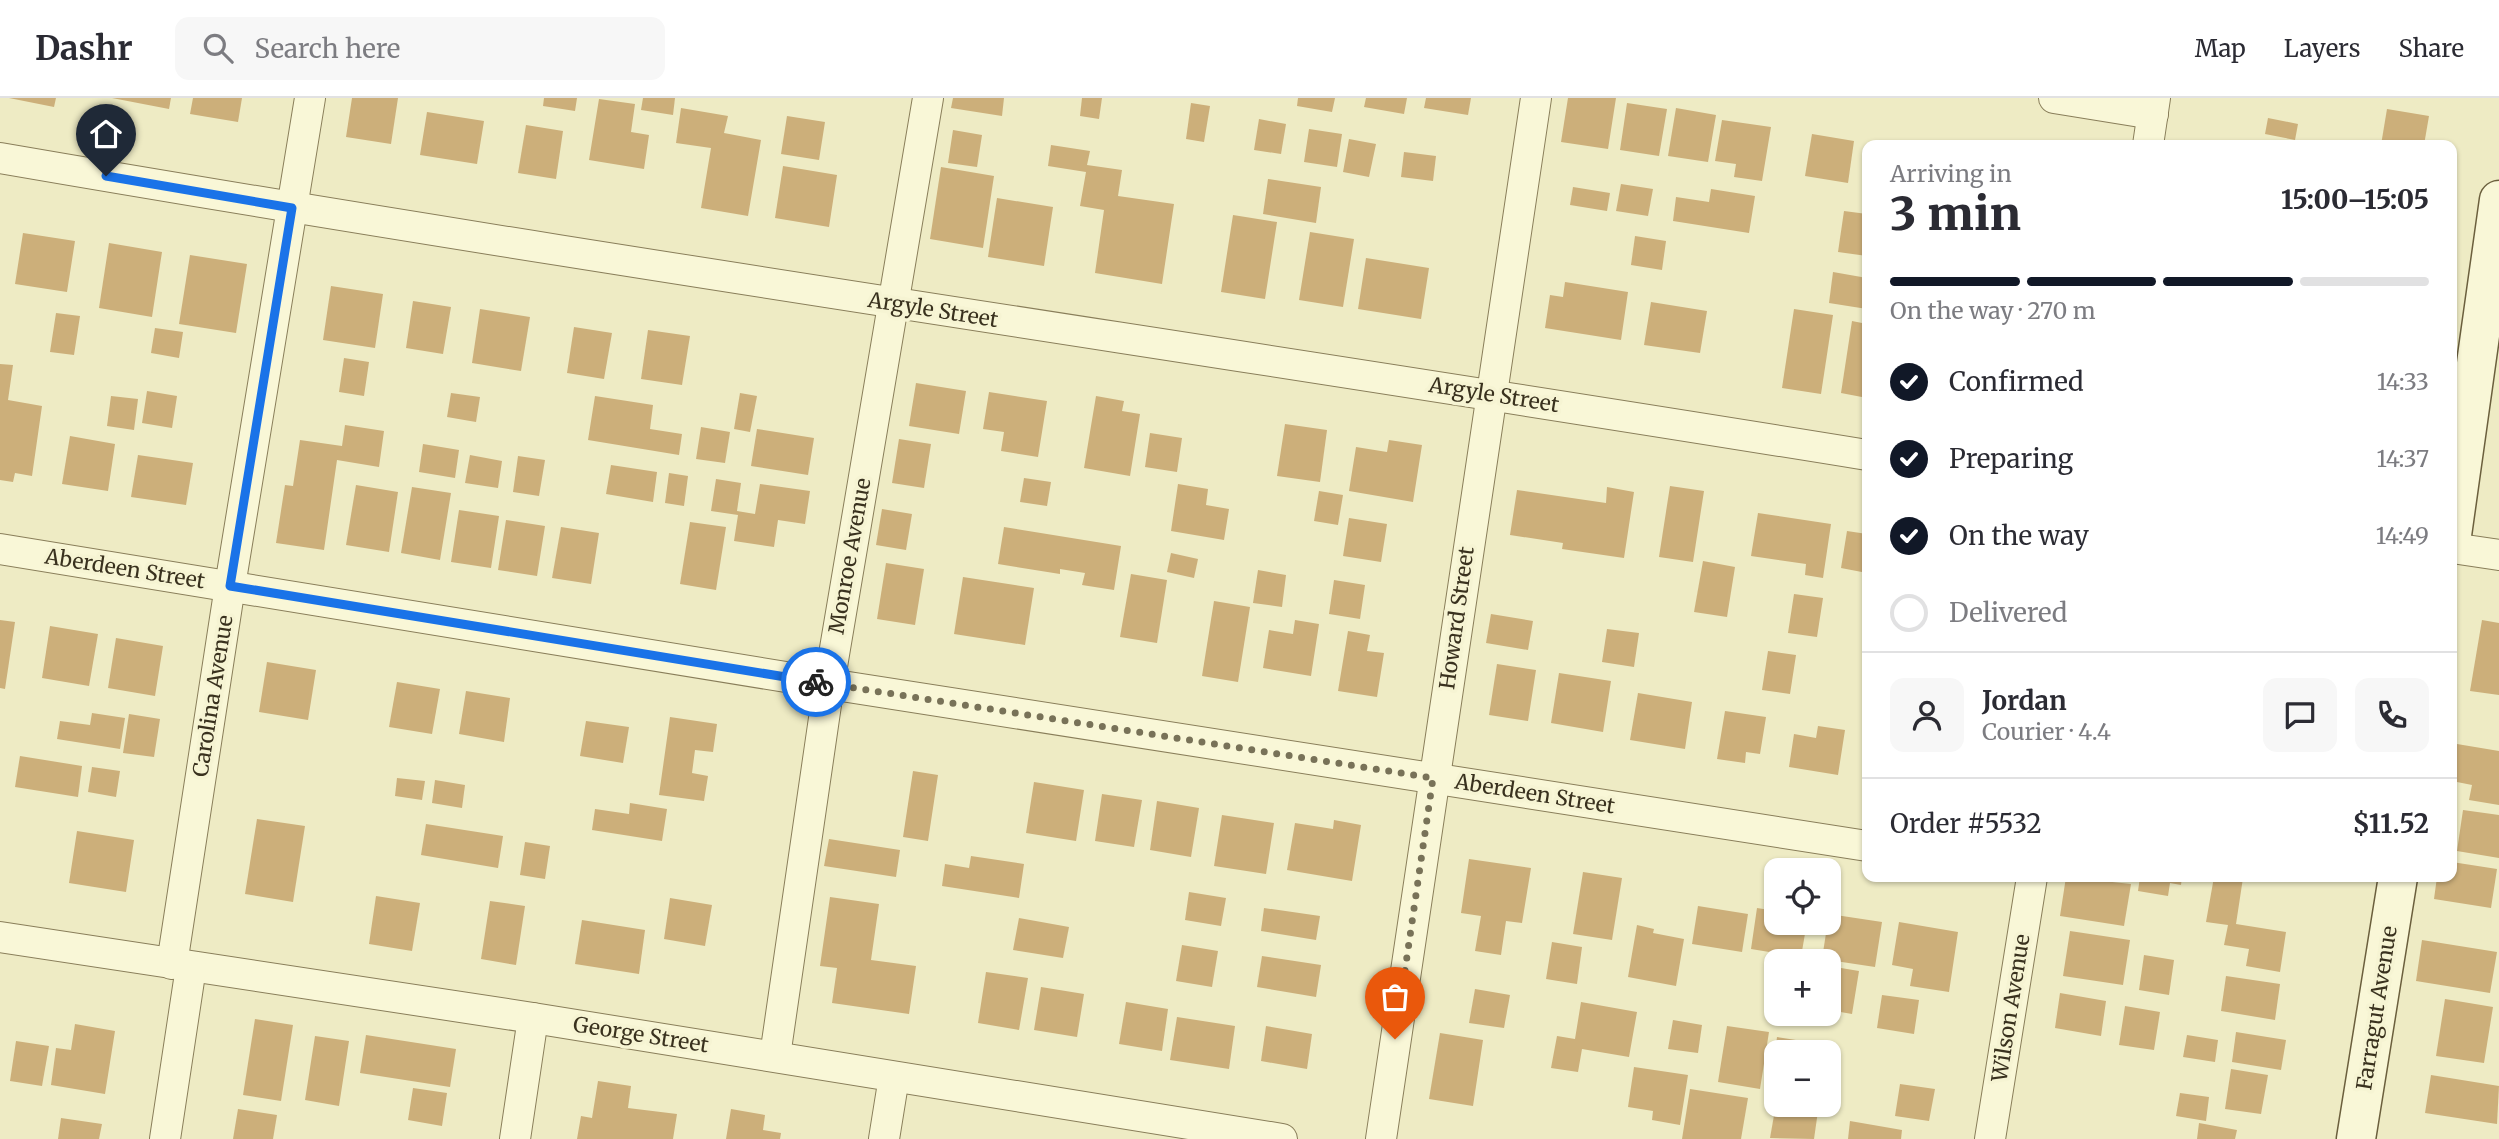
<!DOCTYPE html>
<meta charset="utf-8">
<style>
body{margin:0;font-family:Merriweather,serif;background:#f7f7f7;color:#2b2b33;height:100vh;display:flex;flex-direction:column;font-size:26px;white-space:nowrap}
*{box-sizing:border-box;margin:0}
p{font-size:23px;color:#7c7c81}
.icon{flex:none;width:38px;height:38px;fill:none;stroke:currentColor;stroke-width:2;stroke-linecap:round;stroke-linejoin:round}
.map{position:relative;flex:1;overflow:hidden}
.panel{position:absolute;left:1862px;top:42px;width:595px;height:742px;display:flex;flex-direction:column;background:#fff;border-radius:14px;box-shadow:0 2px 5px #0004}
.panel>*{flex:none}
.fabs{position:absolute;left:1764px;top:760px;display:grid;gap:14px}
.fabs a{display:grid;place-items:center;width:77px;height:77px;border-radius:14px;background:#fff;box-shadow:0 2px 5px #0004;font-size:35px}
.pin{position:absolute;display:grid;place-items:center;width:60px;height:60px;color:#fff;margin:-72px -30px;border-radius:50% 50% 50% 0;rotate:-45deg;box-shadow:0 0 7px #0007}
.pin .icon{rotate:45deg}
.courier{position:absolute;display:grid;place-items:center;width:70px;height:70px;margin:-35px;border:5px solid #1a73e8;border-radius:50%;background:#fff;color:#222;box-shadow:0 2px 9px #0007}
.headline em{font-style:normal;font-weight:800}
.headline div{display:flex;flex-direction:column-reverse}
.headline{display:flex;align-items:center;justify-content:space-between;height:119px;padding:0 28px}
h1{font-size:46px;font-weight:800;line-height:52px}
.bar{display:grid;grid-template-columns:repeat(4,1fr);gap:10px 7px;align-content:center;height:84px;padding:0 28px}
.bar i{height:9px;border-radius:5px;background:#e1e1e2}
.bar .current{background:#111827}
.bar p{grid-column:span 4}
.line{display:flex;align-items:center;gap:18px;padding:0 28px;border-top:2px solid #e1e1e2}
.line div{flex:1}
.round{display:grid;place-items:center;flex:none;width:74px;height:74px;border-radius:14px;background:#f7f7f7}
ol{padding:0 28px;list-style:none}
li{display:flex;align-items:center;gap:21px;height:77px}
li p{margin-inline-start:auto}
li .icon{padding:7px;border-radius:50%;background:#111827;color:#fff;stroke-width:4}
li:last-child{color:#7c7c81}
li i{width:38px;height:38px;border:4px solid #e1e1e2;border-radius:50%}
header{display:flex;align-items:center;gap:42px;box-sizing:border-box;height:98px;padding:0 35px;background:#fff;border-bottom:2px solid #e1e1e2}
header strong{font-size:33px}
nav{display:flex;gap:38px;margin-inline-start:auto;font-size:24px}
.search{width:490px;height:63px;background:#f7f7f7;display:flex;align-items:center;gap:18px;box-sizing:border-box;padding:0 24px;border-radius:14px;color:#7c7c81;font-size:26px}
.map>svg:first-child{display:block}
.building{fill:#ccaf7a}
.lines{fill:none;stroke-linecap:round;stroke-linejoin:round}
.street-casing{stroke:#897e5a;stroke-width:32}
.secondary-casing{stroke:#6b5f3d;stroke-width:41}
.street{stroke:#f9f7d7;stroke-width:30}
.secondary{stroke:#f9f7d7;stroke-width:38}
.done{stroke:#787258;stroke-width:7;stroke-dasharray:0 12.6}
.route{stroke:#1a73e8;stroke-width:9}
.labels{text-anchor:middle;stroke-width:7;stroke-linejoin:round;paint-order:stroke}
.street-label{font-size:21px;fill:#39311e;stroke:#f6f4d3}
</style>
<header>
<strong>Dashr</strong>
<div class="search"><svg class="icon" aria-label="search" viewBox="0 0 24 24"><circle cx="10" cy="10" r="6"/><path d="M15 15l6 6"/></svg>Search here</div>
<nav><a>Map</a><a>Layers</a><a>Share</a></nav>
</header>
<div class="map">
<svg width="2499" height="1041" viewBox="0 0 2499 1041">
<rect width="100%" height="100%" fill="#eeebc4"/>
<g class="building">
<polygon points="9,0 56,0 54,9"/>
<polygon points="112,0 171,0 169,11"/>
<polygon points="193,0 242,0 238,24 190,16"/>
<polygon points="352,0 398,0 391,46 346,39"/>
<polygon points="544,0 577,0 575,13 543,8"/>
<polygon points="643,0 675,0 673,17 641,12"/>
<polygon points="953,0 1004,0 1002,18 951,10"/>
<polygon points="1082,0 1102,0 1099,21 1080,18"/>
<polygon points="1298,0 1335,0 1332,14 1297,8"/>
<polygon points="1366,0 1407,0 1404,16 1364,9"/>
<polygon points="1426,0 1471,0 1468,17 1424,10"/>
<polygon points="1568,0 1616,0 1608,51 1561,44"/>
<polygon points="599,1 635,6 631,34 649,37 644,71 589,62"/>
<polygon points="1191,5 1210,8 1204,44 1186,41"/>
<polygon points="1627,5 1667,11 1659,58 1620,52"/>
<polygon points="681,10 728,18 724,35 761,42 748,118 701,110 711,50 676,45"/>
<polygon points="1676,10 1716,17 1708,64 1668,58"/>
<polygon points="2387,11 2429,18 2424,47 2381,47"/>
<polygon points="427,14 484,23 477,66 420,57"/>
<polygon points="787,18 825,24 819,62 781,56"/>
<polygon points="2268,20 2298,26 2295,42 2265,36"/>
<polygon points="1259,21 1286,26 1281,56 1254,52"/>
<polygon points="1722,22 1771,29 1762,83 1734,79 1736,66 1715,63"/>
<polygon points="526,27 563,33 556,81 518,75"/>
<polygon points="1309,31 1342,36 1337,69 1304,64"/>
<polygon points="953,32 982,37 977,69 948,65"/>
<polygon points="1812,36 1854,43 1848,85 1805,78"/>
<polygon points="1349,41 1376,46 1369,79 1343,74"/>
<polygon points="1051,47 1090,53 1087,67 1122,72 1118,98 1174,106 1162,186 1095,175 1104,112 1080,108 1086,74 1048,68"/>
<polygon points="1404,54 1436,58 1433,83 1401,79"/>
<polygon points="783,68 837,77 829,129 775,120"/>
<polygon points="941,69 994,78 983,150 930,141"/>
<polygon points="1268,81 1321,89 1316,125 1263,116"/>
<polygon points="1621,86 1653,91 1648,118 1616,113"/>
<polygon points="1573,89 1610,95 1607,113 1570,107"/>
<polygon points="1711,91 1755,98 1749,135 1673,123 1676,99 1709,104"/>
<polygon points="997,100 1053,109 1044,168 988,159"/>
<polygon points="1844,113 1867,116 1867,158 1838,154"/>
<polygon points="1233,117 1277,124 1265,201 1221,194"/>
<polygon points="1310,134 1354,141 1343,209 1299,202"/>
<polygon points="23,135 75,143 67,194 15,186"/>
<polygon points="1635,138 1666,143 1662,172 1631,167"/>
<polygon points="109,145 162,154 152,219 99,210"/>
<polygon points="190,157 247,166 236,235 179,226"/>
<polygon points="1366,160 1429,170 1421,221 1358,211"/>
<polygon points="1833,174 1867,180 1867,211 1829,205"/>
<polygon points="1565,184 1628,194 1621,242 1545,230 1550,197 1563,199"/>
<polygon points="331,188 383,196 375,250 323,242"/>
<polygon points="413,203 451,209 443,256 406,250"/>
<polygon points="1651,204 1707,213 1700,255 1644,247"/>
<polygon points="480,211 530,219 521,273 472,265"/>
<polygon points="1794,211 1833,217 1821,296 1782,290"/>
<polygon points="56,215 80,218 74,257 50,254"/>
<polygon points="1852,223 1867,226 1867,300 1841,295"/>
<polygon points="574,229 612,235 604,281 567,275"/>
<polygon points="155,230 183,234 179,260 151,255"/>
<polygon points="648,232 690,238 682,287 641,281"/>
<polygon points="344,260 369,264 364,298 339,294"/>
<polygon points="0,266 13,267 8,302 42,308 32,378 15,375 13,384 0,382"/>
<polygon points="916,285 966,293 959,336 909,328"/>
<polygon points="147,293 177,298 172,330 142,325"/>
<polygon points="989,294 1047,303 1038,359 1001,353 1004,334 983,331"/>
<polygon points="451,295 480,299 476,324 447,319"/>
<polygon points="740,295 757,298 750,334 734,331"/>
<polygon points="111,298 138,301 134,332 107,328"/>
<polygon points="595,298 653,307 650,331 682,336 679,357 588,342"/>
<polygon points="1096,298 1124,303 1122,313 1140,316 1130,378 1084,370"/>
<polygon points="1285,326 1327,332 1320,384 1277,378"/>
<polygon points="345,327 384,333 379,369 337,362 324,452 276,445 285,387 293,388 300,342 342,348"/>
<polygon points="701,329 730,334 725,365 696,361"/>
<polygon points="757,331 814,340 808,377 751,368"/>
<polygon points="1150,335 1182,340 1177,374 1145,369"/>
<polygon points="70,338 115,346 108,393 62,386"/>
<polygon points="899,341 931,346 924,390 892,385"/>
<polygon points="1389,342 1422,347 1413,404 1349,393 1356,349 1387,354"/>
<polygon points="423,346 459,352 455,380 419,374"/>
<polygon points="138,357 193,365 186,407 131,399"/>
<polygon points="470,357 502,363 498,390 465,385"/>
<polygon points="518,358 545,362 539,398 513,394"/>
<polygon points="611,367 657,374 653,404 606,396"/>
<polygon points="669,375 688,378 684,408 665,405"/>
<polygon points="1024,380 1051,384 1047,408 1020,404"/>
<polygon points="716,381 741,385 737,413 755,416 760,386 810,393 805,426 778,422 774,449 734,443 738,417 711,413"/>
<polygon points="1178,386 1208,391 1206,407 1229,411 1224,442 1171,433"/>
<polygon points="356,387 398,394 389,454 346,447"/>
<polygon points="1670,388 1704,393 1693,464 1659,459"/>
<polygon points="412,389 451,395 440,462 401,455"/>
<polygon points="1607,389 1634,394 1624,460 1562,451 1563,445 1510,437 1517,392 1606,405"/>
<polygon points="1319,393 1343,397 1338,427 1314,423"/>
<polygon points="882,411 912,416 906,452 876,447"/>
<polygon points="459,412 499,418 491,470 451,464"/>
<polygon points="1758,415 1831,426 1823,480 1805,477 1806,466 1751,458"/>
<polygon points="1349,420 1387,426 1381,464 1343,458"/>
<polygon points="506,422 545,428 537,478 498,472"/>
<polygon points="690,424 726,429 716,492 680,486"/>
<polygon points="561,429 599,435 591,486 552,480"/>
<polygon points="1004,429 1121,448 1114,492 1082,487 1085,475 1060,471 1060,476 998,466"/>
<polygon points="1847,433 1867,436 1867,475 1841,470"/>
<polygon points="1171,455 1198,461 1194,480 1167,474"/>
<polygon points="1703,463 1735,469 1727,519 1694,514"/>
<polygon points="886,465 924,471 915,527 877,521"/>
<polygon points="1258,472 1286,477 1282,509 1253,505"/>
<polygon points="1131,476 1167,482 1157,545 1120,539"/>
<polygon points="963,479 1034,490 1025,547 954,536"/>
<polygon points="1334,482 1365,487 1360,521 1329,516"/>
<polygon points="1794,496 1823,500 1817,539 1788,535"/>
<polygon points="1214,503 1250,509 1238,584 1202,578"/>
<polygon points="1491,516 1533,523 1528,552 1486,545"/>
<polygon points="0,522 15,524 5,591 0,590"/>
<polygon points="1295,522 1319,526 1311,578 1263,570 1269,532 1293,536"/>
<polygon points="2482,522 2499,525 2499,597 2470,593"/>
<polygon points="50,528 98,536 89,588 42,580"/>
<polygon points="1607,531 1639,535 1634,569 1602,564"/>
<polygon points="1348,533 1370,537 1367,553 1384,555 1377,599 1338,593"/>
<polygon points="116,540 163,548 155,598 108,590"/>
<polygon points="1768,553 1796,557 1790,596 1762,592"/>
<polygon points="267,564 316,572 308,622 259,614"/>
<polygon points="1497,566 1536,572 1528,623 1489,617"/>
<polygon points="1559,575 1611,583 1603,634 1551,625"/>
<polygon points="397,584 440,591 432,636 389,629"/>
<polygon points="466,593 510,600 504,644 459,636"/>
<polygon points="1638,595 1692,604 1685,651 1630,642"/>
<polygon points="1725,613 1766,619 1760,656 1746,654 1745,665 1717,661"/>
<polygon points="92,615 125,620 120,651 57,641 60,623 90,627"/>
<polygon points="129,616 160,621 154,659 123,655"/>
<polygon points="670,619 717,626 713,654 695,652 692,675 708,678 704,703 659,697"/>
<polygon points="586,623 629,629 623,665 580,658"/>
<polygon points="1818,628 1845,632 1838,677 1789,669 1794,636 1816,640"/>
<polygon points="2457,646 2499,653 2499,707 2469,702 2472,687 2452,683"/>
<polygon points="20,658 82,668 78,699 15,689"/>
<polygon points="92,669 120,673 116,699 88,694"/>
<polygon points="913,673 938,677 928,743 903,739"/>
<polygon points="397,680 425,683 422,702 395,698"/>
<polygon points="435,682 465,687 462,710 432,705"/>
<polygon points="1034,684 1084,692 1076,743 1026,735"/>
<polygon points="1102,696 1142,702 1134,749 1095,743"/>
<polygon points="1157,703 1199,710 1191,759 1150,752"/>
<polygon points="630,705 667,711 662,743 592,732 595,711 629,716"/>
<polygon points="2463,712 2499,717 2499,760 2457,753"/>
<polygon points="1222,717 1274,725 1266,776 1214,768"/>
<polygon points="257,721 305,728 293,804 245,796"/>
<polygon points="1334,722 1361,727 1352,783 1287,772 1295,725 1333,731"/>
<polygon points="426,726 503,738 498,770 421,757"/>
<polygon points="77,733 134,742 126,794 69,785"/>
<polygon points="829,741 900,752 896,779 824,768"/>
<polygon points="525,744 550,748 545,781 520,777"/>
<polygon points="971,758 1024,766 1019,800 942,788 945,766 969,770"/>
<polygon points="1469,761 1531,770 1522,825 1506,823 1501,857 1475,853 1481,818 1461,815"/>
<polygon points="2452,764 2497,771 2491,810 2434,801 2437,779 2452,779"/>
<polygon points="1583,774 1622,780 1612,842 1573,836"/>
<polygon points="2066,779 2131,786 2124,828 2060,818"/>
<polygon points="2140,779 2182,779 2181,787 2170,785 2168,798 2138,793"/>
<polygon points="2214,779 2243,780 2236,826 2286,834 2280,874 2246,868 2249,851 2224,847 2228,827 2206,824"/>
<polygon points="1189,794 1226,800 1221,828 1185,822"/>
<polygon points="376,798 420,805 412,853 369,846"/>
<polygon points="830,799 879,806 871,862 916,868 909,916 832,905 837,870 820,868"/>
<polygon points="670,800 712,807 705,848 664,841"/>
<polygon points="490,803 525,808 516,867 481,861"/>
<polygon points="1698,808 1748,816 1742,854 1692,846"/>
<polygon points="1264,810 1320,818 1316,842 1261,833"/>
<polygon points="1757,810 1776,813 1776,824 1807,824 1801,859 1751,851"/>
<polygon points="1829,816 1882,824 1875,869 1822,861"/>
<polygon points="1019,820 1069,829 1063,860 1013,852"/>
<polygon points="582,822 645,832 639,876 575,866"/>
<polygon points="1899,824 1958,834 1949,894 1910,888 1913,871 1892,867"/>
<polygon points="1637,827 1654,831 1653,835 1684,841 1676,888 1628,879"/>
<polygon points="2070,833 2130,842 2123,887 2063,878"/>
<polygon points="2422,842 2497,854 2490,895 2416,883"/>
<polygon points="1552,844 1582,849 1577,886 1546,881"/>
<polygon points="1182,847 1218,853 1212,889 1176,883"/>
<polygon points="2144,857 2174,862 2169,897 2139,892"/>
<polygon points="1262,858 1321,867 1316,899 1257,889"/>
<polygon points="1829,868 1859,873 1852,916 1829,912"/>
<polygon points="986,874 1028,880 1019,932 978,925"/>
<polygon points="2226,878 2280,886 2275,922 2221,913"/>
<polygon points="1041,889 1084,896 1077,939 1034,932"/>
<polygon points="1475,891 1510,897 1504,930 1469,925"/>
<polygon points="2060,895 2106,903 2101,938 2055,930"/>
<polygon points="1882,897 1919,902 1914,936 1877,930"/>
<polygon points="2445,901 2493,909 2484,965 2436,958"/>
<polygon points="1126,904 1168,911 1162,953 1119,946"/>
<polygon points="1581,904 1637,914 1629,959 1582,951 1578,974 1551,970 1557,938 1575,941"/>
<polygon points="2125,908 2160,914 2154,952 2119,947"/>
<polygon points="1177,919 1235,928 1229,971 1170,962"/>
<polygon points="255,921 293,927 281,1003 243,997"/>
<polygon points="1673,922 1702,927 1698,955 1668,951"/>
<polygon points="75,926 115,933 105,996 51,987 56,950 71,952"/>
<polygon points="1266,928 1312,936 1307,971 1261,963"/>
<polygon points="1727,928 1769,934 1760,991 1718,984"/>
<polygon points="2236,934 2286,942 2281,972 2232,964"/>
<polygon points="1440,935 1483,942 1473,1008 1429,1001"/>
<polygon points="366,937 456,951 450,989 360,975"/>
<polygon points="2187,937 2218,942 2215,964 2183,959"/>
<polygon points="315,938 349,943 339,1008 305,1002"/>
<polygon points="1777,939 1809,944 1808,954 1775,954"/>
<polygon points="16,943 49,948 42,988 10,983"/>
<polygon points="1775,957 1776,957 1776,982 1771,981"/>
<polygon points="1634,969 1688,977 1680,1027 1652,1022 1653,1013 1628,1009"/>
<polygon points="2231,971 2268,977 2261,1016 2225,1011"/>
<polygon points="2431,977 2499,988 2497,1026 2425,1015"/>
<polygon points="598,983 631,988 628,1010 677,1016 673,1041 577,1041 581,1018 592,1020"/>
<polygon points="1900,986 1935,991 1929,1023 1895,1018"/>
<polygon points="413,990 447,995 442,1028 408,1022"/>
<polygon points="1690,991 1748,1000 1741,1041 1682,1041"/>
<polygon points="2180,995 2209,999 2206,1023 2176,1018"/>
<polygon points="1776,1006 1819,1006 1814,1041 1770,1040"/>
<polygon points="238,1011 277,1017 273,1041 233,1041"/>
<polygon points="731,1011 765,1017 763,1032 781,1035 780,1041 726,1041"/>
<polygon points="61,1020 102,1026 99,1041 58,1041"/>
<polygon points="1850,1023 1902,1032 1901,1041 1848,1041"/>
<polygon points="2199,1025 2237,1032 2235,1041 2197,1041"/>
</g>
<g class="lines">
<g class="street-casing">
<g id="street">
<polyline points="2054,0 2153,16"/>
<polyline points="2148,47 2155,0"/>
<path d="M0,60c621,107 1245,196 1867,297"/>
<polyline points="2452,450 2499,457"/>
<polyline points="0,451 829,586 1867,748"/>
<polyline points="0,839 533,920 1282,1041"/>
<polyline points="172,866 230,488 310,0"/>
<polyline points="775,958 829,586 928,0"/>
<polyline points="165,1041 191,869"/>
<polyline points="515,1041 533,920"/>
<polyline points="884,1041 894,979"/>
<polyline points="1381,1041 1536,0"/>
<polyline points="1990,1041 2032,779"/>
</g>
</g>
<g class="secondary-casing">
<g id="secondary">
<polyline points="2452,437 2499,102"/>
<polyline points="2356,1041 2398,779"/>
</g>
</g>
<use href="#street" class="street"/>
<use href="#secondary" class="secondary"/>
</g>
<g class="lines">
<polyline class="done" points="816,584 1433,680 1395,941"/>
<polyline class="route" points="106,78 292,110 230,488 816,584"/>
</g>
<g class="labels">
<g class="street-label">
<text transform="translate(933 212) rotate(9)" y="7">Argyle Street</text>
<text transform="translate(1494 297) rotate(9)" y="7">Argyle Street</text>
<text transform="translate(850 458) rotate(-80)" y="7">Monroe Avenue</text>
<text transform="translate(125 471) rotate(9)" y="7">Aberdeen Street</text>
<text transform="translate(1457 520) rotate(-82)" y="7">Howard Street</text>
<text transform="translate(213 598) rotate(-81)" y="7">Carolina Avenue</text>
<text transform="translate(1535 696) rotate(9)" y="7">Aberdeen Street</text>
<text transform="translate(2011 910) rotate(-81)" y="7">Wilson Avenue</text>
<text transform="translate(2377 910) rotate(-81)" y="7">Farragut Avenue</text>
<text transform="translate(641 937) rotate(9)" y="7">George Street</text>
</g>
</g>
</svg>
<div class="fabs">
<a><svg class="icon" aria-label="locate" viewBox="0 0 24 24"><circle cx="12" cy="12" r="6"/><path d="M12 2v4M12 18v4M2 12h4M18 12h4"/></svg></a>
<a>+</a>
<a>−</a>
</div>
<div class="pin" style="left:1395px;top:941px;background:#ea580c"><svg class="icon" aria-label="bag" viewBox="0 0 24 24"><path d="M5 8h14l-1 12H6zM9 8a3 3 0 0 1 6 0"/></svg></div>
<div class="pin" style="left:106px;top:78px;background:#1f2937"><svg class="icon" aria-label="home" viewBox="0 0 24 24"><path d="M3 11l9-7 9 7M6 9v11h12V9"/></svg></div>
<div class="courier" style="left:816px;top:584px"><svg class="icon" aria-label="bike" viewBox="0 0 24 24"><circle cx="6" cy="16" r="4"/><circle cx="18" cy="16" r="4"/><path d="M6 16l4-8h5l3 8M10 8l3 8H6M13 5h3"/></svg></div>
<section class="panel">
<div class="headline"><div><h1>3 min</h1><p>Arriving in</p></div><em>15:00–15:05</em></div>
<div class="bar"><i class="current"></i><i class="current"></i><i class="current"></i><i></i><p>On the way · 270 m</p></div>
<ol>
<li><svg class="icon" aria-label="check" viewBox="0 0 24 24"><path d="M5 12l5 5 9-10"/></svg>Confirmed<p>14:33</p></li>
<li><svg class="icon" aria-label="check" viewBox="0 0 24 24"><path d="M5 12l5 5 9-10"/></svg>Preparing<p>14:37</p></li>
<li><svg class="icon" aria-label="check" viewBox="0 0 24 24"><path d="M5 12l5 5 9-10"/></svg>On the way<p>14:49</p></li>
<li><i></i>Delivered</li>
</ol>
<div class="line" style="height:126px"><a class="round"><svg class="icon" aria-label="person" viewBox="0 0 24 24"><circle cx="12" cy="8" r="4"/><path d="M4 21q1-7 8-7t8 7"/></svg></a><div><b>Jordan</b><p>Courier · 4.4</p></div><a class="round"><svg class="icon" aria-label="chat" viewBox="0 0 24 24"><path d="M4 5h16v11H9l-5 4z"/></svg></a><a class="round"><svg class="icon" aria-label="phone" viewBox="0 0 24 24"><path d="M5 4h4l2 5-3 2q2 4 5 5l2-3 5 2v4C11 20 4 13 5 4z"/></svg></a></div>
<div class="line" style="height:91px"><div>Order #5532</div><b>$11.52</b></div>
</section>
</div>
